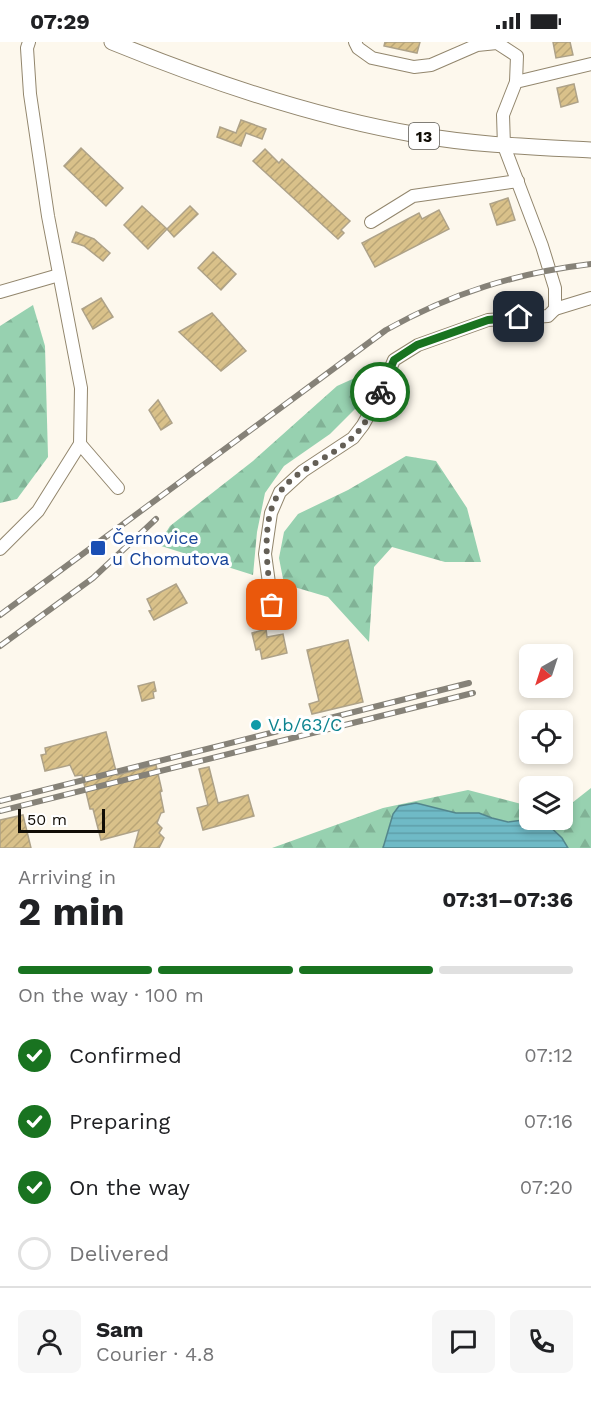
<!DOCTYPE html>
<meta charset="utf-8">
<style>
body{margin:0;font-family:"Work Sans",sans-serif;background:#f6f6f6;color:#202124;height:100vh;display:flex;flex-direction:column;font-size:22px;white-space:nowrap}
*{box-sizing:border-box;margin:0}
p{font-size:20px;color:#757577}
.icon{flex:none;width:33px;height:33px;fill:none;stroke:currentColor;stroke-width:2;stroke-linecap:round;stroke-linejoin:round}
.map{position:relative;height:806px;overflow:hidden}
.panel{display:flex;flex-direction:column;background:#fff;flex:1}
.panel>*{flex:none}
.needle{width:39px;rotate:219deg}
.controls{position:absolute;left:519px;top:602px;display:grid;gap:12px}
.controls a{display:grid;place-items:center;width:54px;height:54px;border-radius:9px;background:#fff;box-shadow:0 3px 9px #0003;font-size:30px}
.scale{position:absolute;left:18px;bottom:15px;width:87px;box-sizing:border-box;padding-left:6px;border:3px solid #110d05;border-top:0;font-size:16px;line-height:21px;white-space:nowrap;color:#110d05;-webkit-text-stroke:4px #fff;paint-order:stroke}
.pin{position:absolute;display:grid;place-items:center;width:51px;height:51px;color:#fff;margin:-26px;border-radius:12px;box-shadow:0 3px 9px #0006}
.courier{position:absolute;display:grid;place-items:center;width:60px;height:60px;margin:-30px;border:4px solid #197320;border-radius:50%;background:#fff;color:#222;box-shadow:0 2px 8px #0007}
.headline em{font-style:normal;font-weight:700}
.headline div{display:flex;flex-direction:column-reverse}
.headline{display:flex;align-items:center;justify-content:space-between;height:102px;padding:0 18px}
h1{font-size:39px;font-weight:700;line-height:45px}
.bar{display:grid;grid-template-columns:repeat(4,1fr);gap:9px 6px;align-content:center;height:72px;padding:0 18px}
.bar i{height:8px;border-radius:4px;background:#e0e0e0}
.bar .on{background:#197320}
.bar p{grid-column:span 4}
.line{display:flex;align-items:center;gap:15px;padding:0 18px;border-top:2px solid #e0e0e0}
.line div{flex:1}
.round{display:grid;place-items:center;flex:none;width:63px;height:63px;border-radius:9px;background:#f6f6f6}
ol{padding:0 18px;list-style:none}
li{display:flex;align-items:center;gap:18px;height:66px}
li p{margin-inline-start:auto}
li .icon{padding:6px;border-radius:50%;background:#197320;color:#fff;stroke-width:4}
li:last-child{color:#757577}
li i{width:33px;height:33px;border:3px solid #e0e0e0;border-radius:50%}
.status{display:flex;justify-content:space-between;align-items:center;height:42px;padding:0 30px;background:#fff;direction:ltr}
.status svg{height:16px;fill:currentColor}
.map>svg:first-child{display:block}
.forest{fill:url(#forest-firs)}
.water{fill:url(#water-rules);stroke:#53868c;stroke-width:1.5}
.building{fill:url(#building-hatch);stroke:#aea288;stroke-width:1.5}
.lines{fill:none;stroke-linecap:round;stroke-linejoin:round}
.minor-casing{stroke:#92866d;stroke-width:14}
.major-casing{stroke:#92866d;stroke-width:17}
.minor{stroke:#fff;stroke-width:12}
.major{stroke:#fff;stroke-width:15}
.rail-casing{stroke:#868278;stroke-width:6}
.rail{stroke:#fff;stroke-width:4;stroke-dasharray:11;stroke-linecap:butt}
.done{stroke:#645f56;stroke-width:6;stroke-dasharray:0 10.8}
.route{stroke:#197320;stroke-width:8}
.transit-dot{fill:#1a4fb4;stroke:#fff;stroke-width:2}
.culture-dot{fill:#0f9aa8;stroke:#fff;stroke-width:2}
.labels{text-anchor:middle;stroke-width:6;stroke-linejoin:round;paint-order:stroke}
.shield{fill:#fff;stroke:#585650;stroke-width:1.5}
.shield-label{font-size:16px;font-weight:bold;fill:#110d05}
.transit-label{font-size:18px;fill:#164399;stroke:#fff;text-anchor:start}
.culture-label{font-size:18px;fill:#0d838f;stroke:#fff;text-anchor:start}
</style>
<div class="status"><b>07:29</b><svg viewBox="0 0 49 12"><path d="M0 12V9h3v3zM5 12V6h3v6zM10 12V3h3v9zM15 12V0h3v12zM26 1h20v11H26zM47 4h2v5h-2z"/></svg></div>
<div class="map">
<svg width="591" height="806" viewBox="0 0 591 806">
<defs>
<pattern id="forest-firs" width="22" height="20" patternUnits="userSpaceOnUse" patternTransform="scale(1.5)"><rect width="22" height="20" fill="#97d1b0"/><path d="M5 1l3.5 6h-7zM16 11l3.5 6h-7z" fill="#81b296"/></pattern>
<pattern id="water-rules" width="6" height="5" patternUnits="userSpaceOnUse" patternTransform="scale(1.5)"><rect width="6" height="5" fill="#6fbac6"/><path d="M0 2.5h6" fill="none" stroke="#5f9fa9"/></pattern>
<pattern id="building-hatch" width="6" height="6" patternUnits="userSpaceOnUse" patternTransform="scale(1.5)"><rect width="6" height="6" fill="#d9c18a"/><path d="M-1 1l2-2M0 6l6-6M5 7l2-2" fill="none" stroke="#b9a576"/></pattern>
</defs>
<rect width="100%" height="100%" fill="#fdf8ed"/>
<g class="forest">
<polygon points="33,263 45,304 48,415 17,457 0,461 0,284"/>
<polygon points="366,331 359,363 330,392 284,424 265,451 257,490 253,533 158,503 170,484 253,419 337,344"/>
<polygon points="406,414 436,419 467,466 481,520 445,520 392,505 374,525 369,600 328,555 284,542 279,516 284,490 298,472 348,448"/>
<polygon points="591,746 591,806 568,806 562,796 531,777 508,780 492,776 479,771 456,771 416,761 393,772 383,806 272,806 383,766 468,748 529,764 530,777 562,777 563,768"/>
</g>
<polygon class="water" points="416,761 456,771 479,771 492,776 508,780 531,777 547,782 562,796 568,806 383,806 393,772 399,764"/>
<g class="building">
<polygon points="385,0 420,0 417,11 384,4"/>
<polygon points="553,0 570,0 573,13 556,16"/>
<polygon points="574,42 578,60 561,65 557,46"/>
<polygon points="241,78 266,87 262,97 246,91 241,104 217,95 220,85 236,91"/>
<polygon points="81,106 123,146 106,164 64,124"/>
<polygon points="265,107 279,121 282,117 350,179 341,188 344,191 338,197 253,119"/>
<polygon points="508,156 515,178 497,183 490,162"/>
<polygon points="142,164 167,187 148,207 124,183"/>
<polygon points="190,164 198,172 174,195 167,187"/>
<polygon points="439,168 449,187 375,225 362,201 419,171 422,177"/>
<polygon points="76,190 94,197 110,211 103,219 84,204 72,200"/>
<polygon points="213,210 236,232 221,248 198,226"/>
<polygon points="101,256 113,275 93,287 82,267"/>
<polygon points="212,271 246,309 221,329 179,290"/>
<polygon points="158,358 172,381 161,388 149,368"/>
<polygon points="176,542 187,561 154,578 149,569 152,568 147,557"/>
<polygon points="266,587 267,595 283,592 287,611 262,617 260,607 256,608 252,591"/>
<polygon points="348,598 363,660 312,672 309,662 319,659 307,608"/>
<polygon points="154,640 156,649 153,650 154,656 142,659 138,644"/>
<polygon points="106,690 117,733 156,723 162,749 160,750 164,770 161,771 157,781 162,786 159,791 164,796 159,806 134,806 139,788 101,798 93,767 90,767 82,733 75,734 70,723 45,729 41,713 46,712 45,706"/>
<polygon points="209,725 218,761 248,753 254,774 203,788 197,766 208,763 199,727"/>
<polygon points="23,773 31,806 0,806 0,778"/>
</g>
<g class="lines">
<g class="minor-casing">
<g id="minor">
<polyline points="355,0 358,6 372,16 414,25 431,23 477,3 497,1 517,14 516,40"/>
<polyline points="371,180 413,154 518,139"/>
<polyline points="0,250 59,233"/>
<polyline points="555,267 591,256"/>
<polyline points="80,402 118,446"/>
<polyline points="0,507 38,469 80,402 81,346 48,174 30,52 27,6 29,0"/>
<polyline points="272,563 265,512 271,471 280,450 303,429 353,396 363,383 378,356 394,318 418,303 488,278 548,274 555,267 555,246 542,204 504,104 503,73 516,40 591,22"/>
</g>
</g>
<g class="major-casing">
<path id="major" d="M112,0c98,40 201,75 306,93 57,10 115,12 173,15"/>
</g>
<use href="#minor" class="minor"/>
<use href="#major" class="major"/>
<g class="rail-casing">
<g id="rail">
<path d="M0,573l386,-285c66,-37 130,-57 205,-66"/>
<polyline points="0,604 93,536 156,477"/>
<polyline points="0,759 469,641"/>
<polyline points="0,769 473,651"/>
</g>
</g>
<use href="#rail" class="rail"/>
</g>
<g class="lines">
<path class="done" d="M272,563c-4,-33 -13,-85 8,-113 18,-25 54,-35 74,-56 12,-12 20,-29 26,-44"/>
<polyline class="route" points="380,350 394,318 417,303 488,278 519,275"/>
</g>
<rect class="transit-dot" x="90" y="498" width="16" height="16" rx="3"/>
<circle class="culture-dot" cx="256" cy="683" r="6"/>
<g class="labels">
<rect class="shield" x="409" y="81" width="30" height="26" rx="4.5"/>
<g class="shield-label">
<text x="424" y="100">13</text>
</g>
<g class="transit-label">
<text x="112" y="502">Černovice<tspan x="112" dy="21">u Chomutova</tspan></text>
</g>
<g class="culture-label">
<text x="268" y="689">V.b/63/C</text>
</g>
</g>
</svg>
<div class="controls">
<a><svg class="needle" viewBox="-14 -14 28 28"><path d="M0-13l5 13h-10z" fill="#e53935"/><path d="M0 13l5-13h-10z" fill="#757577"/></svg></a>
<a><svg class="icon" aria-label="locate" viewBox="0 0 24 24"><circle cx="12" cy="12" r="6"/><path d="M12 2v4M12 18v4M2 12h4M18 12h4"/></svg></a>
<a><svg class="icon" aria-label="layers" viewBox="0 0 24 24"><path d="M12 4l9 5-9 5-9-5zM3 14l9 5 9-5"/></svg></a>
</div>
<div class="scale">50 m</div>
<div class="pin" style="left:272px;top:563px;background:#ea580c"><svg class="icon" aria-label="bag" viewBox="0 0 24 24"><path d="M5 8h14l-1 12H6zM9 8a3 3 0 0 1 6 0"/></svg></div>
<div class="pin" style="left:519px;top:275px;background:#1f2937"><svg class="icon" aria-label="home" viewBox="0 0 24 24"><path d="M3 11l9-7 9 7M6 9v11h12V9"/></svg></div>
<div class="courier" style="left:380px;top:350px"><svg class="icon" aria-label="bike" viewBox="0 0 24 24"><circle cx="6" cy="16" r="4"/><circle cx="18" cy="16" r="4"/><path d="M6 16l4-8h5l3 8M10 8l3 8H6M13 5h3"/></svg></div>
</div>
<section class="panel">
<div class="headline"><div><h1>2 min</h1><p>Arriving in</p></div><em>07:31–07:36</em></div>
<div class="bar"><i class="on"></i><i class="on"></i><i class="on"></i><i></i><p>On the way · 100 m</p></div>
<ol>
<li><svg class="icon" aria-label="check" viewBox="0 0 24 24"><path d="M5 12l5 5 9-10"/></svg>Confirmed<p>07:12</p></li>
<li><svg class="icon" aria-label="check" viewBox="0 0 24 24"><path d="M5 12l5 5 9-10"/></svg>Preparing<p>07:16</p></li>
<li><svg class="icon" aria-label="check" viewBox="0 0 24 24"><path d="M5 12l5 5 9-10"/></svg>On the way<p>07:20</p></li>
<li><i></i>Delivered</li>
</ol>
<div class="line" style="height:108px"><a class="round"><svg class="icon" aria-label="person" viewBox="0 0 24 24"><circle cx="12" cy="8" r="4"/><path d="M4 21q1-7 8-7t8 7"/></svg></a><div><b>Sam</b><p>Courier · 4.8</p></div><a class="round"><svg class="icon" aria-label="chat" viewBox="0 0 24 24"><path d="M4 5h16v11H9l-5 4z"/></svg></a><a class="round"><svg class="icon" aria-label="phone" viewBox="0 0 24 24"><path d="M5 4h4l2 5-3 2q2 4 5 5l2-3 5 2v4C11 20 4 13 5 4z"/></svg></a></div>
</section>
